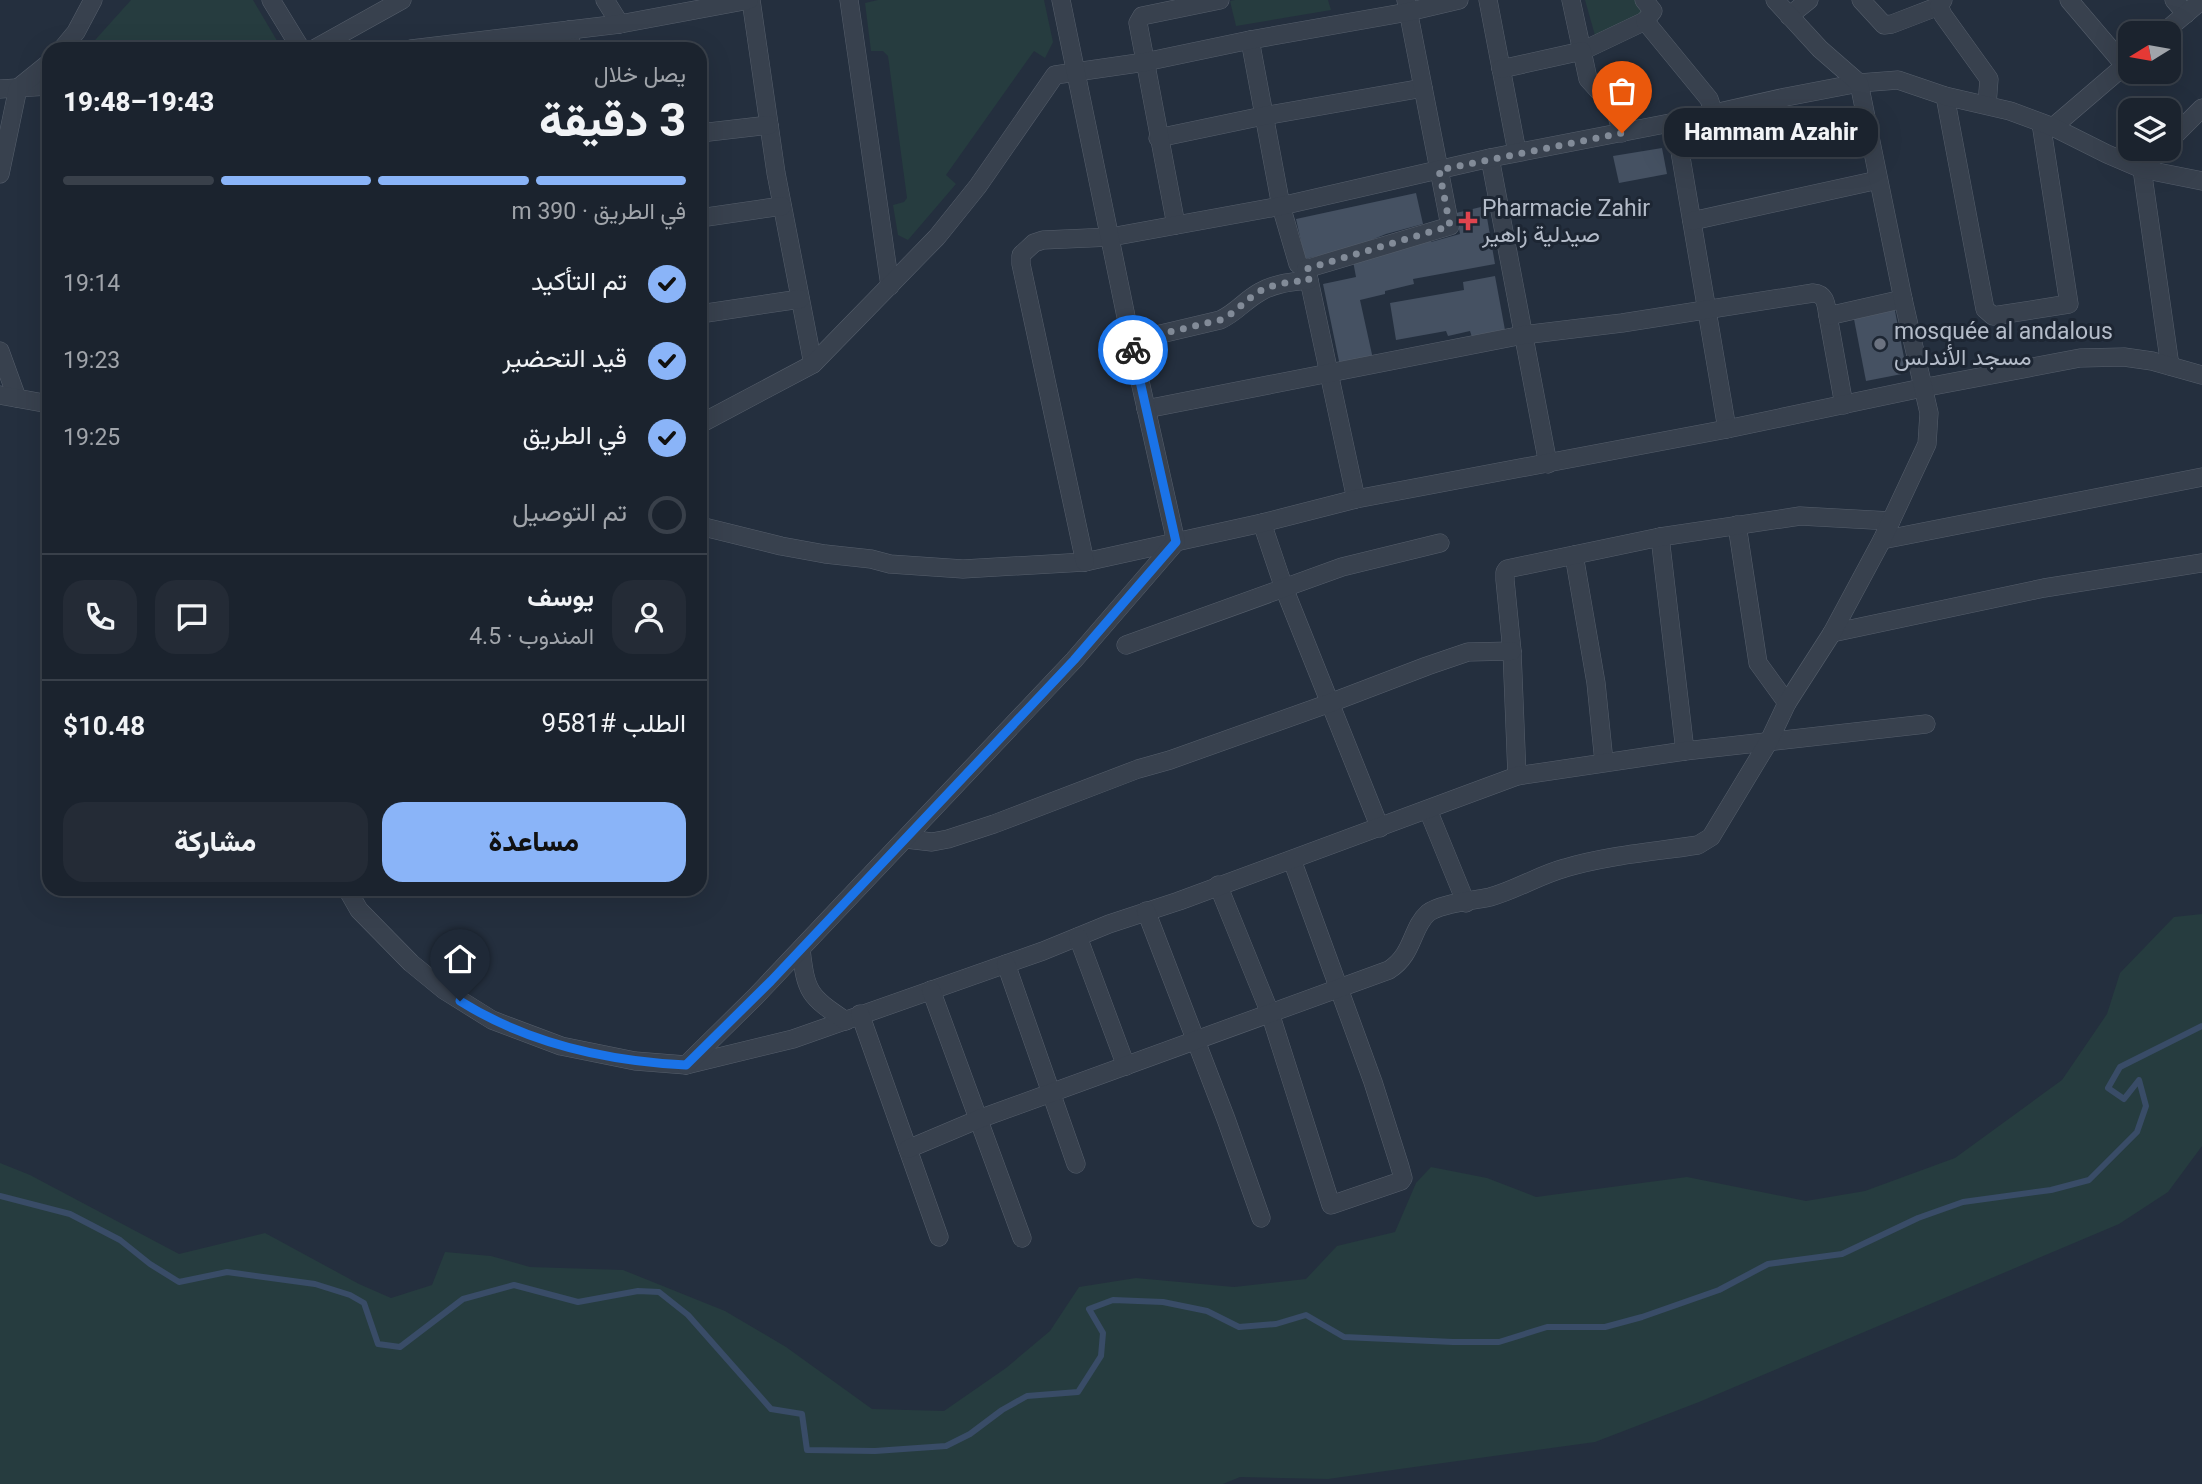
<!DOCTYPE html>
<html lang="ar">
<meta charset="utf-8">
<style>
body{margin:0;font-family:Roboto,Vazirmatn,sans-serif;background:#242b36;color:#f1f3f6;direction:rtl;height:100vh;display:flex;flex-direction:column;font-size:26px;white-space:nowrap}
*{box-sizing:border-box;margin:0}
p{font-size:23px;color:#a0a4aa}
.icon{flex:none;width:38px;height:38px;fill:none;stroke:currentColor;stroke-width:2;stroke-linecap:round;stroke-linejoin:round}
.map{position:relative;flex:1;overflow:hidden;direction:ltr}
.sheet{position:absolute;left:42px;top:42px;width:665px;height:854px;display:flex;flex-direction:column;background:#1b232e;border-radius:21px;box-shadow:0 7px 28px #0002,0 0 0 2px #39404a;direction:rtl}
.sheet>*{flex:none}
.needle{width:46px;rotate:259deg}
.tools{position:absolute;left:2118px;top:21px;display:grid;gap:14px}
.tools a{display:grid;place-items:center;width:63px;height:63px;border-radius:14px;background:#1b232e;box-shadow:0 7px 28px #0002,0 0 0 2px #39404a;font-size:35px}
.pin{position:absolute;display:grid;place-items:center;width:60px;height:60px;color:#fff;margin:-72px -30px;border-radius:50% 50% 50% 0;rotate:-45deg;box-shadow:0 0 7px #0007}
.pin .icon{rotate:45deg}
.courier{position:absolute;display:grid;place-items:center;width:70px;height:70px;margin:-35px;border:5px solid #1a73e8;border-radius:50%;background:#fff;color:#222;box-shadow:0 2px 9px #0007}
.bubble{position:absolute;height:49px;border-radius:21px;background:#1b232e;box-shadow:0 7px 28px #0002,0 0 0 2px #39404a;font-size:23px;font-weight:800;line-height:49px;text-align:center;direction:rtl}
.overview em{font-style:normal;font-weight:800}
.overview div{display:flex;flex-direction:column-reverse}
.overview{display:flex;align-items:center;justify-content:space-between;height:119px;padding:0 21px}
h1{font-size:46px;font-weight:800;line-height:52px}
.bar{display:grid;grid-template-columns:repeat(4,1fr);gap:10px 7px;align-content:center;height:84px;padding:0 21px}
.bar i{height:9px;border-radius:5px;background:#39404a}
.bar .on{background:#8ab4f8}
.bar p{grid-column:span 4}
.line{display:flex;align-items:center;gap:18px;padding:0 21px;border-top:2px solid #39404a}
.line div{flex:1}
.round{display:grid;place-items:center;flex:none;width:74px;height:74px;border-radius:21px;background:#242b36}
ol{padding:0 21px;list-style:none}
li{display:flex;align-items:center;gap:21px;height:77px}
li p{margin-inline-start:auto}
li .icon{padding:7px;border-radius:50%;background:#8ab4f8;color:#111;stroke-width:4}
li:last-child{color:#a0a4aa}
li i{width:38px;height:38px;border:4px solid #39404a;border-radius:50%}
.primary-button{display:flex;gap:14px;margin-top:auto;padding:14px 21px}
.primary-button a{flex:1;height:80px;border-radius:21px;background:#8ab4f8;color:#111;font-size:28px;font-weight:800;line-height:80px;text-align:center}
.primary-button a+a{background:#242b36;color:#f1f3f6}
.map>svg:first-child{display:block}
.green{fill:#263c3f}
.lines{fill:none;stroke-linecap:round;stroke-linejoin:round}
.stream{stroke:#394c67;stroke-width:6}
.building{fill:#455162}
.minor-casing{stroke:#565f6c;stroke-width:19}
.minor{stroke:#38414e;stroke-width:18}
.done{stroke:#828b98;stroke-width:7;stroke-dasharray:0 12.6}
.route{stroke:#1a73e8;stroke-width:9}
.health-dot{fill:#e0444e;stroke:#1d2633;stroke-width:2.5}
.worship-dot{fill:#6b7280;stroke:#1d2633;stroke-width:2.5}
.labels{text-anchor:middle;stroke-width:6;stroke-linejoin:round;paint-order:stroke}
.poi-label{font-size:23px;fill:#b4bcc9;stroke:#1d2633;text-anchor:start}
</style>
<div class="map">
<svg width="2202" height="1484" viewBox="0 0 2202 1484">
<rect width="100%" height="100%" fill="#242f3e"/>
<g class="green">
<polygon points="131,0 253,0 279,44 279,49 87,49"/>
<polygon points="878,0 1044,0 1053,42 1045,58 1034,51 946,175 956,184 908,240 898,235 893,205 904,202 907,198 888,56 883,51 871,51 865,3"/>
<polygon points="1235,0 1328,0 1331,10 1236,26 1230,1"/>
<polygon points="1585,0 1636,0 1645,11 1598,46"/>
<polygon points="2202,914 2202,1146 2168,1192 2119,1224 1699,1402 1595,1442 1328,1479 1240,1477 1223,1484 0,1484 0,1163 30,1175 179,1254 265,1233 359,1284 391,1298 432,1285 445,1252 491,1256 530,1267 623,1270 725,1311 786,1347 872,1409 944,1411 1006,1368 1050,1331 1079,1287 1136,1278 1234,1287 1306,1279 1337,1246 1395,1232 1416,1183 1431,1167 1487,1178 1536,1197 1687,1177 1806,1201 1865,1191 1955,1158 2062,1080 2107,1014 2120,973 2174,917"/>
</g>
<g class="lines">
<polyline class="stream" points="0,1196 70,1214 120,1240 150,1264 179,1282 227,1272 315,1284 350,1295 364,1303 378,1344 400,1347 463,1299 514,1285 578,1302 638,1291 659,1292 688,1315 771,1409 802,1414 807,1450 875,1451 946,1446 970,1434 1002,1410 1027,1396 1078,1392 1101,1356 1103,1333 1089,1309 1113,1300 1163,1302 1207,1311 1239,1327 1276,1324 1306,1315 1344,1337 1453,1342 1499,1342 1547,1327 1605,1327 1642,1317 1719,1290 1768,1264 1842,1254 1918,1218 1963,1202 2051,1190 2089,1180 2137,1132 2146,1106 2139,1080 2124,1099 2108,1088 2120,1067 2202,1026"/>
</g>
<g class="building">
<polygon points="1662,148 1667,174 1619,183 1613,156"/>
<polygon points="1416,193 1423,224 1386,234 1352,248 1305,259 1296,219"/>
<polygon points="1485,206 1495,264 1413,279 1414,284 1385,291 1385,294 1360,300 1373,359 1340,366 1323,284 1356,277 1353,261 1430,238 1431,242 1460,234 1456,213"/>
<polygon points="1495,276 1505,330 1472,337 1470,331 1448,336 1446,331 1396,340 1390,303 1464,290 1463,282"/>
<polygon points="1894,306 1907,373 1866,381 1853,314"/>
</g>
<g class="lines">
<g class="minor-casing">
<g id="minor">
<polyline points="271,0 301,49"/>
<polyline points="605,0 620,24"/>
<polyline points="751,0 776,173 813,364"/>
<polyline points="849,0 890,286"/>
<polyline points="1488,0 1517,152"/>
<polyline points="1571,0 1582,51 1645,21"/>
<polyline points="1644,0 1653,11 1645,21 1709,99 1714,114"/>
<polyline points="1861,0 1884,25 1892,24 1939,6"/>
<polyline points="1943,0 1939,6 1943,15 1989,79 1987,105"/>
<polyline points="2069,0 2125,66"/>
<polyline points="2174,0 2186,14"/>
<polyline points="1789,16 1809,0"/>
<polyline points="569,30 572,49"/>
<polyline points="2163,33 2202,0"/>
<polyline points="1250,40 1281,206 1298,264 1306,269 1309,280 1356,499"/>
<polyline points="62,49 76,32 93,0"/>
<polyline points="314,49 402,0"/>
<polyline points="411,49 620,24 749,0"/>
<polyline points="1501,69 1582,51 1588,79 1615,109 1622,133"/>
<polyline points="0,89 49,86"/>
<polyline points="1945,96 1985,309 1993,316 2069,304 2041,123"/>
<polyline points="1675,122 1727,429"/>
<polyline points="2053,127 2130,61"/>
<polyline points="700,133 769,125"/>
<polyline points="1158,138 1263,116 1423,88"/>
<polyline points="2168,142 2202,108"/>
<polyline points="2162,149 2142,169 2170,366"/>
<polyline points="1490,158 1548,464"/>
<polyline points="0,174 18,88 49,63"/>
<polyline points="700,218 782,206"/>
<polyline points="1692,221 1878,180"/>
<polyline points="1176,225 1138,23 1142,16 1220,0"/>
<polyline points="1306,269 1450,226 1406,0"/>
<polyline points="700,314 800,299"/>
<polyline points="1828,316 1844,405"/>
<path d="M1131,341l89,-21c16,-7 25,-20 40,-28 15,-9 32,-10 49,-12"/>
<polyline points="0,351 17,398"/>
<polyline points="0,395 49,404"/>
<path d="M1146,409l377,-74 99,-12 191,-30c13,1 13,11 15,23l75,-17"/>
<polyline points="700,424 813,364 937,237 978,186 1055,75 1145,62 1250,40 1408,12 1459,0"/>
<polyline points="1262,523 1284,588 1380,828"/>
<polyline points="1737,525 1758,663 1787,703"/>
<polyline points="700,526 781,546 825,554 871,559 890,564 963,569 1085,562 1262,523 1356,499 1727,429 1922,388 2080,358 2124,357 2152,361 2202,375"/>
<polyline points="1660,537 1685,751"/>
<polyline points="1882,540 2202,477"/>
<polyline points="1574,555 1596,683 1604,762"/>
<polyline points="1085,562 1021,264 1021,255 1034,243 1043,240 1111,237 1281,206 1490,158 1675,122 1786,97 1859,83 1898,80 1945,96 2010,111 2053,127 2107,154 2142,169 2202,181"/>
<polyline points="1832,633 2044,588 2202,563"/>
<polyline points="1126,645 1342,567 1440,543"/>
<polyline points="1517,776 1512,651 1505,580 1505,572 1507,569 1660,537 1800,516 1891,521"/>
<polyline points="1428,810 1466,903"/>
<polyline points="906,839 932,842 948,839 994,824 1138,769 1170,760 1330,703 1427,666 1468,652 1512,651"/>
<polyline points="1218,885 1270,1013 1331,1205 1401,1181 1403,1178 1400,1167 1373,1082 1292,860"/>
<polyline points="347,889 359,910 411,963 444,990 492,1020 561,1046 635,1061 686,1065 793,1039 1043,951 1109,924 1179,901 1517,776 1685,751 1926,724"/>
<polyline points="1146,911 1226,1119 1261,1218"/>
<polyline points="1078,937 1126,1066"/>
<path d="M801,949c5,44 8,47 45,72"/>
<polyline points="1006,964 1076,1164"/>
<polyline points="931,990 1022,1238"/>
<polyline points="860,1014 939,1237"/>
<polyline points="686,1065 756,996 1074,660 1176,542 1131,341 1061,0"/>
<path d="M908,1149l71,-30 410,-149c25,-16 22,-42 39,-57 13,-10 45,-12 62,-16 26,-7 49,-22 75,-29 43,-13 89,-16 133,-23l13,-8 58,-96 18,-38 45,-70 50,-93 45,-96 2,-31 -26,-114 -44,-216 -39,-34 -45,-49"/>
</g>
</g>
<use href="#minor" class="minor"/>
</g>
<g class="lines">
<path class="done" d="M1133,350l-2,-9 89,-21c16,-7 25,-20 40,-29 15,-8 32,-9 49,-11l-3,-11 144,-43 -11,-56 183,-37"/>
<path class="route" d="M460,1001c67,42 147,60 226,64l85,-84 303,-321 102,-118 -43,-192"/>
</g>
<path class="health-dot" d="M1464.5 210.5h7v7h7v7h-7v7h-7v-7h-7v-7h7z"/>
<circle class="worship-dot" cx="1880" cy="344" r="7"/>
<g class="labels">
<g class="poi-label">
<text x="1482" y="216">Pharmacie Zahir<tspan x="1482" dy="26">صيدلية زاهير</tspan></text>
<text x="1894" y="339">mosquée al andalous<tspan x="1894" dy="26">مسجد الأندلس</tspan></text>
</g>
</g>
</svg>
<div class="tools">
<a><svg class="needle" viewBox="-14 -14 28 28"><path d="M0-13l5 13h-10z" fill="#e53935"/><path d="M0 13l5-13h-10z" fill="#a0a4aa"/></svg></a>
<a><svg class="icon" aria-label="layers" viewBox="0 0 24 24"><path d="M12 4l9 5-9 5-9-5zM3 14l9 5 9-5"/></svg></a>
</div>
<div class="pin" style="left:1622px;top:133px;background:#ea580c"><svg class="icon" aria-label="bag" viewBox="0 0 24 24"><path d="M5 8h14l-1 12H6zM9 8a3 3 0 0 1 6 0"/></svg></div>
<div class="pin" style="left:460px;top:1001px;background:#1f2937"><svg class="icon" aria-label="home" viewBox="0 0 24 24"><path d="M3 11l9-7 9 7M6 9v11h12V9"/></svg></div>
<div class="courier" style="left:1133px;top:350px"><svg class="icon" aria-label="bike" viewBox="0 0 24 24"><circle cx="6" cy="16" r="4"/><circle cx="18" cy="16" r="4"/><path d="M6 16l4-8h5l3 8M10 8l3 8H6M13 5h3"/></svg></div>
<div class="bubble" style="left:1664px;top:108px;width:214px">Hammam Azahir</div>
<section class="sheet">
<div class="overview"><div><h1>3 دقيقة</h1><p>يصل خلال</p></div><em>19:43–19:48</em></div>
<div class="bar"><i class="on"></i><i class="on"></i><i class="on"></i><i></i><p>في الطريق · 390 m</p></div>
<ol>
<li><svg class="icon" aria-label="check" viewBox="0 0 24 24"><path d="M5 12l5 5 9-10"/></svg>تم التأكيد<p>19:14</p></li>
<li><svg class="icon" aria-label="check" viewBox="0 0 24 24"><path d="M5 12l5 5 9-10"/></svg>قيد التحضير<p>19:23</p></li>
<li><svg class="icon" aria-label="check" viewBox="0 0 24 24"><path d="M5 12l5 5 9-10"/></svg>في الطريق<p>19:25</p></li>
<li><i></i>تم التوصيل</li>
</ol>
<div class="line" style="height:126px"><a class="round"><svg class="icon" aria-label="person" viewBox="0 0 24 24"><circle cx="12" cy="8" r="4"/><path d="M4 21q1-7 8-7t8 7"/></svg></a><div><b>يوسف</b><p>المندوب · 4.5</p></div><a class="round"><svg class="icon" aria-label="chat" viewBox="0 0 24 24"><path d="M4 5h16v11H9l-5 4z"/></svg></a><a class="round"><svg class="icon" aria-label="phone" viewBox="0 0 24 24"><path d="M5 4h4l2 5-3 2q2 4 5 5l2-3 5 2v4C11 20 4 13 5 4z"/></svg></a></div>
<div class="line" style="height:91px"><div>الطلب #9581</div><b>$10.48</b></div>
<div class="primary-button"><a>مساعدة</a><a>مشاركة</a></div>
</section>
</div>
